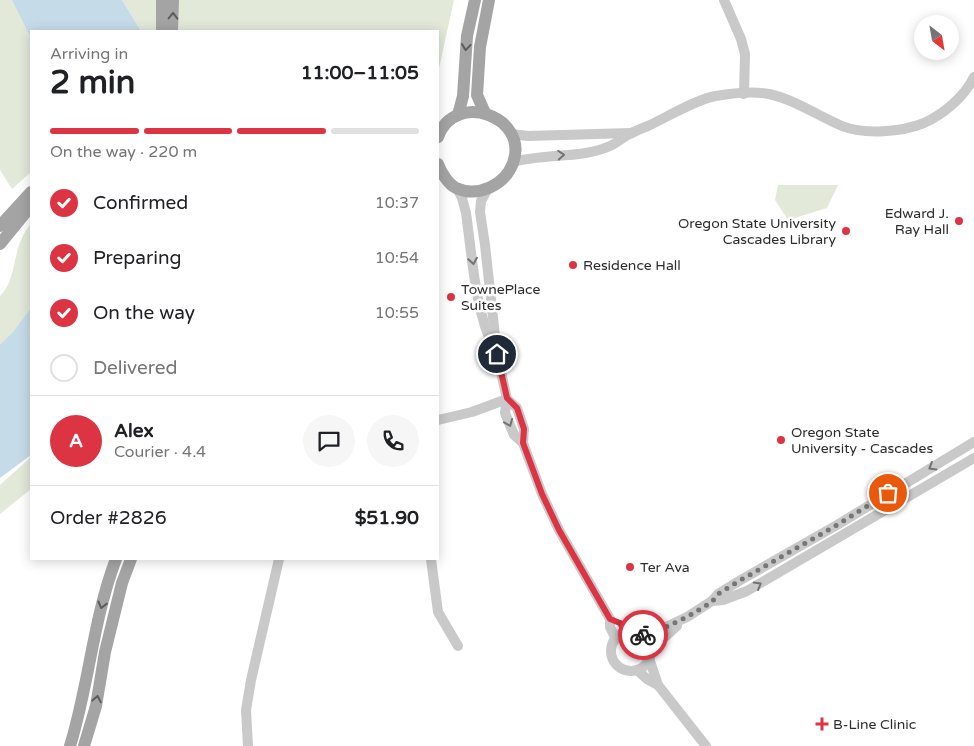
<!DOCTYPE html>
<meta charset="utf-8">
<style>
body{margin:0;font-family:"Varela Round",sans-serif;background:#f6f6f6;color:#202124;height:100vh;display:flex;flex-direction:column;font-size:19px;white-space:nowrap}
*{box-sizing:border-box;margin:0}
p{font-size:16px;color:#757577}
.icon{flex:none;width:28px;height:28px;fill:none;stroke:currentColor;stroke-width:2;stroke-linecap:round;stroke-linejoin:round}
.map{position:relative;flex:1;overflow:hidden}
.panel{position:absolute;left:30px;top:30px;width:409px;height:530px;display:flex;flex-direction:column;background:#fff;border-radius:0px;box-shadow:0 2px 12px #0003}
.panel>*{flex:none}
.needle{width:32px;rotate:149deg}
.buttons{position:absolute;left:914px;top:15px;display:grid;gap:10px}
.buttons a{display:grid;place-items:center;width:45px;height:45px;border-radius:50%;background:#fff;box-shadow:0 2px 12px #0003;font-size:25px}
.pin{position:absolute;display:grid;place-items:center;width:42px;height:42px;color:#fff;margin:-21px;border:2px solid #fff;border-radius:50%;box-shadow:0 1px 5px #0007}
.courier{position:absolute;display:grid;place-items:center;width:50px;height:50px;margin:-25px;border:4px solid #dc3443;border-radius:50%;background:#fff;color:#222;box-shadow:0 1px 6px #0007}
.summary em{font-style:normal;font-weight:700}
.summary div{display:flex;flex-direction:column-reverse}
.summary{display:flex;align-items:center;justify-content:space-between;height:85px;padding:0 20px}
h1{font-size:32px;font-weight:700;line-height:38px}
.bar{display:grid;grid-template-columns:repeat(4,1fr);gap:8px 5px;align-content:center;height:60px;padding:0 20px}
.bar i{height:6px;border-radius:4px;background:#e0e0e0}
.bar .active{background:#dc3443}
.bar p{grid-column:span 4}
.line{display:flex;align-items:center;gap:12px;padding:0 20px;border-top:1px solid #e0e0e0}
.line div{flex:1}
.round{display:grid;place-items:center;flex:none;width:52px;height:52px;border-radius:26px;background:#f6f6f6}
ol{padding:0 20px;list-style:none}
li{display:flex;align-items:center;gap:15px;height:55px}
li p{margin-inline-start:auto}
li .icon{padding:5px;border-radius:50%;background:#dc3443;color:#fff;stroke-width:4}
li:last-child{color:#757577}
li i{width:28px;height:28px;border:2px solid #e0e0e0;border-radius:50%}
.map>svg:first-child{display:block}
.green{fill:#e2e9d9}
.water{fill:#c6dbe8}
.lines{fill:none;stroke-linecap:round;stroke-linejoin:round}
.minor{stroke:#c9c9c9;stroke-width:10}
.major{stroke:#a4a4a4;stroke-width:12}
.oneway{stroke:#5c5c5c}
.oneway2{stroke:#737373}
.done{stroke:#767676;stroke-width:5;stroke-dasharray:0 9}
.route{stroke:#dc3443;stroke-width:6}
.poi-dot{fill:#dc3443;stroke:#fff;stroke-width:2}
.labels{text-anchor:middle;stroke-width:5;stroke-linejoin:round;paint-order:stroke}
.poi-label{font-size:14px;fill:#2c2c2c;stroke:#fff;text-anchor:start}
</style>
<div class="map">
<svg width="974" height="746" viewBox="0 0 974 746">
<rect width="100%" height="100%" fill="#fff"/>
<g class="green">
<polygon points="0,0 36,0 31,31 31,172 12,189 0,170"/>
<polygon points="122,0 454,0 438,73 438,31 141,31"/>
<polygon points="778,185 838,185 827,208 788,220 775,200"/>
<path d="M31,224v102l-31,37v-67c18,-16 11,-51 31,-72z"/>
<polygon points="31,457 31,489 0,514 0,485"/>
</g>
<g class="water">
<polygon points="12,0 122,0 141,31 31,31 31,38"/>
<polygon points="31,308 31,455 0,478 0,345 14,331"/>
</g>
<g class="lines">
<g class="minor">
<polyline points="724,0 741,39 745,54 744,94"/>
<polyline points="511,134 528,136 630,133"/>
<path d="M513,162c31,-9 68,-3 97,-16 7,-3 13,-9 20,-12 6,-4 14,-6 20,-9 19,-9 47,-26 66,-29 17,-3 37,-5 53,-2 27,6 49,22 73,32 23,9 60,6 82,-3 20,-9 41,-27 50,-46"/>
<path d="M457,188l5,10 4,15c6,42 9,99 28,135"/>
<polyline points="487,190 481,201 480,212 485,245 497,354 507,399 505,413 514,435 523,443"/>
<polyline points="507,399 517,408 524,429 523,443 542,494 559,530 610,619 610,627 616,639"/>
<polyline points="438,420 472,412 507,399"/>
<polyline points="431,559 438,612 458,646"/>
<polyline points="712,601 723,600 747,591 974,458"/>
<circle cx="631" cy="651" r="20"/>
<polyline points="645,637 687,617 712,601 718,594 739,581 837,525 974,442"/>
<polyline points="651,649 677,626"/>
<polyline points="649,658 658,685"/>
<polyline points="637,670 647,679 658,685 706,746"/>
<polyline points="248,746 246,710 251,680 279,559"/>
</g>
<g class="major">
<polyline points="162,0 162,31"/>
<polyline points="172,31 173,0"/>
<polyline points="485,113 477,95 480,47 489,0"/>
<polyline points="458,115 463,96 467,36 475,0"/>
<path d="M438,137c16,-47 92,-21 75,26 -8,22 -35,35 -57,25 -8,-4 -15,-16 -18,-24"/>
<polyline points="0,226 31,192"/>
<polyline points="0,244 31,206"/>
<path d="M70,746c19,-61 23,-127 46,-187"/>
<polyline points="84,746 96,706 105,652 122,583 131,559"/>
</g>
</g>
<defs><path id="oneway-chevron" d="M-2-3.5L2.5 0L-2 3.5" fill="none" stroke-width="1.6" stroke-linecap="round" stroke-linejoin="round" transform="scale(1.25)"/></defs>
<g class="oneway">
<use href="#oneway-chevron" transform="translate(173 16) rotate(-89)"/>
<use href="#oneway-chevron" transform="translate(466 47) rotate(95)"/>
<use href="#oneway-chevron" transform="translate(102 605) rotate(104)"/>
<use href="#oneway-chevron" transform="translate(97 699) rotate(-79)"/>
</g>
<g class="oneway2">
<use href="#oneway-chevron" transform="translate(561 155) rotate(-4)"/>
<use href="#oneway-chevron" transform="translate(473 261) rotate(81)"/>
<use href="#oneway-chevron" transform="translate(509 423) rotate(68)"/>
<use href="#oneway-chevron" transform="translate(932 467) rotate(149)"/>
<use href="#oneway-chevron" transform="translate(758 585) rotate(-30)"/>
</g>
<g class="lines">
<polyline class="done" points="643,635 645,637 687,617 712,602 718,594 739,581 837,525 888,493"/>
<polyline class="route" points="497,354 507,398 517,408 524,429 523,443 542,494 559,530 610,619 620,623 626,632 633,632 643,635"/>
</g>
<g class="poi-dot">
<circle cx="959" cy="221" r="5"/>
<circle cx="846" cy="231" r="5"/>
<circle cx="573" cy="265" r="5"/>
<circle cx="451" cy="297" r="5"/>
<circle cx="781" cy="440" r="5"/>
<circle cx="630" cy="567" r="5"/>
<path d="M819.5 716.5h5v5h5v5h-5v5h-5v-5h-5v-5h5z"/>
</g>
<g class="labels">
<g class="poi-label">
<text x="949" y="218" text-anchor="end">Edward J.<tspan x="949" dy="16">Ray Hall</tspan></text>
<text x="836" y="228" text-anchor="end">Oregon State University<tspan x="836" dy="16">Cascades Library</tspan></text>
<text x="583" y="270">Residence Hall</text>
<text x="461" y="294">TownePlace<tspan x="461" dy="16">Suites</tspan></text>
<text x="791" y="437">Oregon State<tspan x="791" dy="16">University - Cascades</tspan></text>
<text x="640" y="572">Ter Ava</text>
<text x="833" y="729">B-Line Clinic</text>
</g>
</g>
</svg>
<div class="buttons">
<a><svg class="needle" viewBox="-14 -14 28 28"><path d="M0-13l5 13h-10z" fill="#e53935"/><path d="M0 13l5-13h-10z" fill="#757577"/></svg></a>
</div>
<div class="pin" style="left:888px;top:493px;background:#ea580c"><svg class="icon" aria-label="bag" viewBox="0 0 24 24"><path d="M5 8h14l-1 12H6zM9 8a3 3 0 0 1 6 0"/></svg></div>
<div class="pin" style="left:497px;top:354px;background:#1f2937"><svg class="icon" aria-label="home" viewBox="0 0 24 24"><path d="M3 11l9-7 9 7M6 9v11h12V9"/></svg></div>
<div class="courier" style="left:643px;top:635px"><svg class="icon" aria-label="bike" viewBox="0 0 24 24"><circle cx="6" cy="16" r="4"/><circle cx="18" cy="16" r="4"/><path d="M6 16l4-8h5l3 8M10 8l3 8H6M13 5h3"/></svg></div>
<section class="panel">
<div class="summary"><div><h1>2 min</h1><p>Arriving in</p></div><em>11:00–11:05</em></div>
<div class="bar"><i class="active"></i><i class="active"></i><i class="active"></i><i></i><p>On the way · 220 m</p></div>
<ol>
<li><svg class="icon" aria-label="check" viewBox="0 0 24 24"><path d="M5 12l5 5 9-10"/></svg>Confirmed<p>10:37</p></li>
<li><svg class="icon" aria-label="check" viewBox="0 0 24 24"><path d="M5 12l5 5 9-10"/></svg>Preparing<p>10:54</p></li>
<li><svg class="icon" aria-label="check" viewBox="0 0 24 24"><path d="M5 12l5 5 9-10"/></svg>On the way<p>10:55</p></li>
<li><i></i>Delivered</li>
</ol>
<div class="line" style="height:90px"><b class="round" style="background:#dc3443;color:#fff">A</b><div><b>Alex</b><p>Courier · 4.4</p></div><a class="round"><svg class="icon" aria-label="chat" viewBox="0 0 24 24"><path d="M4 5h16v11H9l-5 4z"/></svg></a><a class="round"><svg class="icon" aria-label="phone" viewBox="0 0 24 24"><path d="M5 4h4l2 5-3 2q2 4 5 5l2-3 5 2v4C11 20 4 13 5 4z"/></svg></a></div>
<div class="line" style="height:65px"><div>Order #2826</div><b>$51.90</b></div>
</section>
</div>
